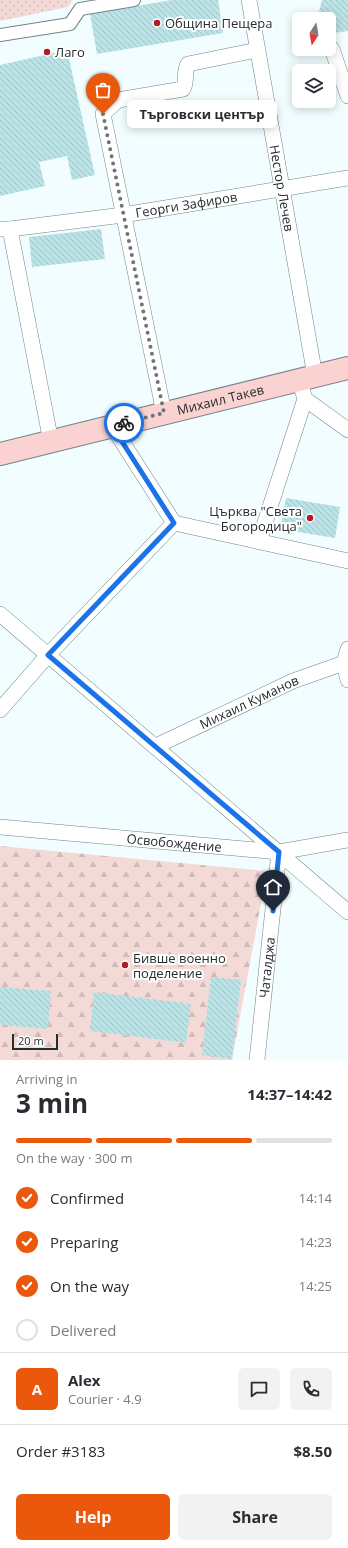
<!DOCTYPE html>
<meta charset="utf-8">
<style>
body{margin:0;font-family:"Open Sans",sans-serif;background:#f2f2f3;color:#2b2b33;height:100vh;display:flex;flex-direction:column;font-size:15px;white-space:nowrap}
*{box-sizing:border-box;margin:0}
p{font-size:13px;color:#7c7c81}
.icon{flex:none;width:22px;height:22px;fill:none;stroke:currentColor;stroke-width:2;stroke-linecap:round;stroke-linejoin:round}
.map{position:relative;height:1060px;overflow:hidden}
.sheet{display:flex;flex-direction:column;background:#fff;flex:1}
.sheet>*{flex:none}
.needle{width:26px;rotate:191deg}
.buttons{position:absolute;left:292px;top:12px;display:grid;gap:8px}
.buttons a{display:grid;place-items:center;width:44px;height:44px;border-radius:6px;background:#fff;box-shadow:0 2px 10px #0003;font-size:20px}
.scale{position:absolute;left:12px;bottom:10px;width:46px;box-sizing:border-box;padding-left:4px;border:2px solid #252d2e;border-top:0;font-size:11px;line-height:14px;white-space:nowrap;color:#252d2e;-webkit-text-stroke:3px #fff;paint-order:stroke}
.pin{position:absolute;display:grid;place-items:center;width:34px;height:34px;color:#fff;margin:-41px -17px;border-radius:50% 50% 50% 0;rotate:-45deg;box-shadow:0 0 4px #0007}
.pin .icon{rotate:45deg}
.courier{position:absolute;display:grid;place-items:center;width:40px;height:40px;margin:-20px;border:3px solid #1a73e8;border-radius:50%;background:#fff;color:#222;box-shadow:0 1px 5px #0007}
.bubble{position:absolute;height:28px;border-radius:6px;background:#fff;box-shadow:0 2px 10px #0003;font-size:13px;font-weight:700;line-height:28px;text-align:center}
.summary em{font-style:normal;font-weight:700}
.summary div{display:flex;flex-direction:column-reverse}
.summary{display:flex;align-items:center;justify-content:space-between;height:68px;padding:0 16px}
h1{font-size:26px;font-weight:700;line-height:30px}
.bar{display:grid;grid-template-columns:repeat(4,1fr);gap:6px 4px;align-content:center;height:48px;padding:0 16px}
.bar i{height:5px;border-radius:3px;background:#e1e1e2}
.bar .on{background:#ea580c}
.bar p{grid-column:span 4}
.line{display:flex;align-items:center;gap:10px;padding:0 16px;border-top:1px solid #e1e1e2}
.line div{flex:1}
.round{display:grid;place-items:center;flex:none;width:42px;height:42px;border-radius:6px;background:#f2f2f3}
ol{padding:0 16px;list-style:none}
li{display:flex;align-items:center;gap:12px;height:44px}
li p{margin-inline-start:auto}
li .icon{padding:4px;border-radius:50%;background:#ea580c;color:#fff;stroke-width:4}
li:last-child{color:#7c7c81}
li i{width:22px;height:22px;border:2px solid #e1e1e2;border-radius:50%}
.button{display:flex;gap:8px;margin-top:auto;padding:8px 16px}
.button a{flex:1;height:46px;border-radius:6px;background:#ea580c;color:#fff;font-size:16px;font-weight:700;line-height:46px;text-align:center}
.button a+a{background:#f2f2f3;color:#2b2b33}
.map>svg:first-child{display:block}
.forest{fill:url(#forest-firs)}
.park{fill:url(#park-dots)}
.building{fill:url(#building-back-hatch)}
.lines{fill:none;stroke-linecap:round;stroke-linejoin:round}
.pedestrian-casing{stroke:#728587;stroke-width:14}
.minor-casing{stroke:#728587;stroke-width:16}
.secondary-casing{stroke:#728587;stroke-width:24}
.pedestrian{stroke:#fff;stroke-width:12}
.minor{stroke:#fff;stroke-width:15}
.secondary{stroke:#fad2d1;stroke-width:22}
.done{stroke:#6c7677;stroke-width:4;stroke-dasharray:0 7.2}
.route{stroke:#1a73e8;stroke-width:5}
.poi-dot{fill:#af1d28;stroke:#fff;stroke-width:1.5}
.labels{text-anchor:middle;stroke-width:4;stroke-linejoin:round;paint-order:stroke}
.poi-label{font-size:13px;fill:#252d2e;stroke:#fff;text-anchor:start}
.street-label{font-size:13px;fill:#252d2e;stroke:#fff}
</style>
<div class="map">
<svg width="348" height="1060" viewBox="0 0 348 1060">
<defs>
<pattern id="forest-firs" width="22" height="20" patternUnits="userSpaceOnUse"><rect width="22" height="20" fill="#f4dad7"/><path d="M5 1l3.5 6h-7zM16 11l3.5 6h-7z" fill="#d1bbb9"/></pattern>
<pattern id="park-dots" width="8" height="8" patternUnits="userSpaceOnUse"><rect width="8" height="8" fill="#f4dad7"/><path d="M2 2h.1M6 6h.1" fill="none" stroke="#d1bbb9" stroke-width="1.8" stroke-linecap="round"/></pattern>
<pattern id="building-back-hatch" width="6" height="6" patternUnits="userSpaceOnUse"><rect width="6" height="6" fill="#bae3e7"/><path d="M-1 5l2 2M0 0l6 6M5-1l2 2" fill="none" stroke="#a0c3c6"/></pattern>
</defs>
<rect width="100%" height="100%" fill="#f1fdfe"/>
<polygon class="forest" points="0,846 267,871 232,1060 0,1060"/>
<polygon class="park" points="0,0 73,0 68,7 0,21"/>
<g class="building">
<polygon points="172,0 218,0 223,33 97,54 90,14"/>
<polygon points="322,0 348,0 348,31 333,33 329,30 329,19 317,19"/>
<polygon points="67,50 95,175 72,180 67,156 39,162 45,186 0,196 0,65"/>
<polygon points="101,229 105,259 32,267 29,237"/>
<polygon points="286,498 340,507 335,538 280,529"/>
<polygon points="211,977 241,980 232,1059 202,1055"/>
<polygon points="0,987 51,991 48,1029 0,1025"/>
<polygon points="94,992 191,1004 186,1043 90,1031"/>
</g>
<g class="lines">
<g class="pedestrian-casing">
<polyline id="pedestrian" points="0,35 70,24 80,9 134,0"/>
</g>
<g class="minor-casing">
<g id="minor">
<path id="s1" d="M249,0l66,376"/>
<polyline points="332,49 348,96"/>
<path id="s2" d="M0,229h10l113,-14 225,-37"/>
<polyline points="10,229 51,442"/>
<polyline points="302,389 305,399 348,430"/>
<path d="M164,413l-61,-299 15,-14 65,-11c5,-9 0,-16 5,-25l69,-14"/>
<polyline points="174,523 348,561"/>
<polyline points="259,541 305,399"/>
<polyline points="0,614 348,912"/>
<polyline points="348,649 344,663 348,680"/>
<polyline points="0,710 48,655 174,523 112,426"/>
<path id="s3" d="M156,746l137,-65 51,-18"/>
<path id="s4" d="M0,827l279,25 69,-12"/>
<path id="s5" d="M257,1060l22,-208"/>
</g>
</g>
<g class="secondary-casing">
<g id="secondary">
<path id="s6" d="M0,454l348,-86"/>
</g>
</g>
<use href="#pedestrian" class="pedestrian"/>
<use href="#minor" class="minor"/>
<use href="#secondary" class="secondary"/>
</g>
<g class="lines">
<polyline class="done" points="103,114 164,413 124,423"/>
<polyline class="route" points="124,423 112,426 174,523 48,655 279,852 273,911"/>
</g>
<g class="poi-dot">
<circle cx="157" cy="23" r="4"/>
<circle cx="47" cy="52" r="4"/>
<circle cx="310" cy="518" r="4"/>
<circle cx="125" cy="965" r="4"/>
</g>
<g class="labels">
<g class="poi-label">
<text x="165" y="28">Община Пещера</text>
<text x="55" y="57">Лаго</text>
<text x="302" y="516" text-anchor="end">Църква "Света<tspan x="302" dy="15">Богородица"</tspan></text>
<text x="133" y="963">Бивше военно<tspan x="133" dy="15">поделение</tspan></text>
</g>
<g class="street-label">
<text dy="5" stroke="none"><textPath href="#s1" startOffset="191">Нестор Лечев</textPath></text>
<text dy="5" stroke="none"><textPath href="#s2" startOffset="188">Георги Зафиров</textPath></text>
<text dy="5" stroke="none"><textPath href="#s6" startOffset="227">Михаил Такев</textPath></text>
<text dy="5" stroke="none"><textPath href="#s3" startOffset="103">Михаил Куманов</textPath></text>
<text dy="5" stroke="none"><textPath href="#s4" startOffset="175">Освобождение</textPath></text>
<text dy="5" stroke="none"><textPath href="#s5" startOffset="93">Чаталджа</textPath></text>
</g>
</g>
</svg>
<div class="buttons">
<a><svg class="needle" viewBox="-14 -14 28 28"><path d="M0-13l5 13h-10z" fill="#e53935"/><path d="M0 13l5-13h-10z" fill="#7c7c81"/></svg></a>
<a><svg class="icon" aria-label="layers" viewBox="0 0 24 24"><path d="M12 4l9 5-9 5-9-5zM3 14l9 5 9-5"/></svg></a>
</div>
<div class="scale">20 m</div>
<div class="pin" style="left:103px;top:114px;background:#ea580c"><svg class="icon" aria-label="bag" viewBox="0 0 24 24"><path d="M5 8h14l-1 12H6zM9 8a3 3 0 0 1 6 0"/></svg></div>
<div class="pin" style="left:273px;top:911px;background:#1f2937"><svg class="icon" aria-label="home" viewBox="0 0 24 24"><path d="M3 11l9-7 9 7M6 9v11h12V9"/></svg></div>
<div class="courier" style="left:124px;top:423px"><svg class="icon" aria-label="bike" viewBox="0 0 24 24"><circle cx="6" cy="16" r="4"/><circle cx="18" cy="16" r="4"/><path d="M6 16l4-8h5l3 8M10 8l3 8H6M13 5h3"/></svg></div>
<div class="bubble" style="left:127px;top:100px;width:150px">Търговски център</div>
</div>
<section class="sheet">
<div class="summary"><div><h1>3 min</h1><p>Arriving in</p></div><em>14:37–14:42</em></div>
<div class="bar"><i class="on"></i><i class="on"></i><i class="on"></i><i></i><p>On the way · 300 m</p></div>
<ol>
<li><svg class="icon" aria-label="check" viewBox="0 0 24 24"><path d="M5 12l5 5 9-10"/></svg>Confirmed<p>14:14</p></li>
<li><svg class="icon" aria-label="check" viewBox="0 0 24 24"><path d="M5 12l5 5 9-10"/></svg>Preparing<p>14:23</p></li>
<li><svg class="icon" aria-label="check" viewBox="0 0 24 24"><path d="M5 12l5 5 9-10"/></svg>On the way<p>14:25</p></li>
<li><i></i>Delivered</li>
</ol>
<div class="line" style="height:72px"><b class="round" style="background:#ea580c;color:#fff">A</b><div><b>Alex</b><p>Courier · 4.9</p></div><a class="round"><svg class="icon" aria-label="chat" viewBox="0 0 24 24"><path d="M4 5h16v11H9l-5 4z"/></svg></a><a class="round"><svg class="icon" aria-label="phone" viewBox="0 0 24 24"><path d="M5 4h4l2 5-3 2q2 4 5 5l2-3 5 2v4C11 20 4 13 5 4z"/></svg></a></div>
<div class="line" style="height:52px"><div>Order #3183</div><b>$8.50</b></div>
<div class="button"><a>Help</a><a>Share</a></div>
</section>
